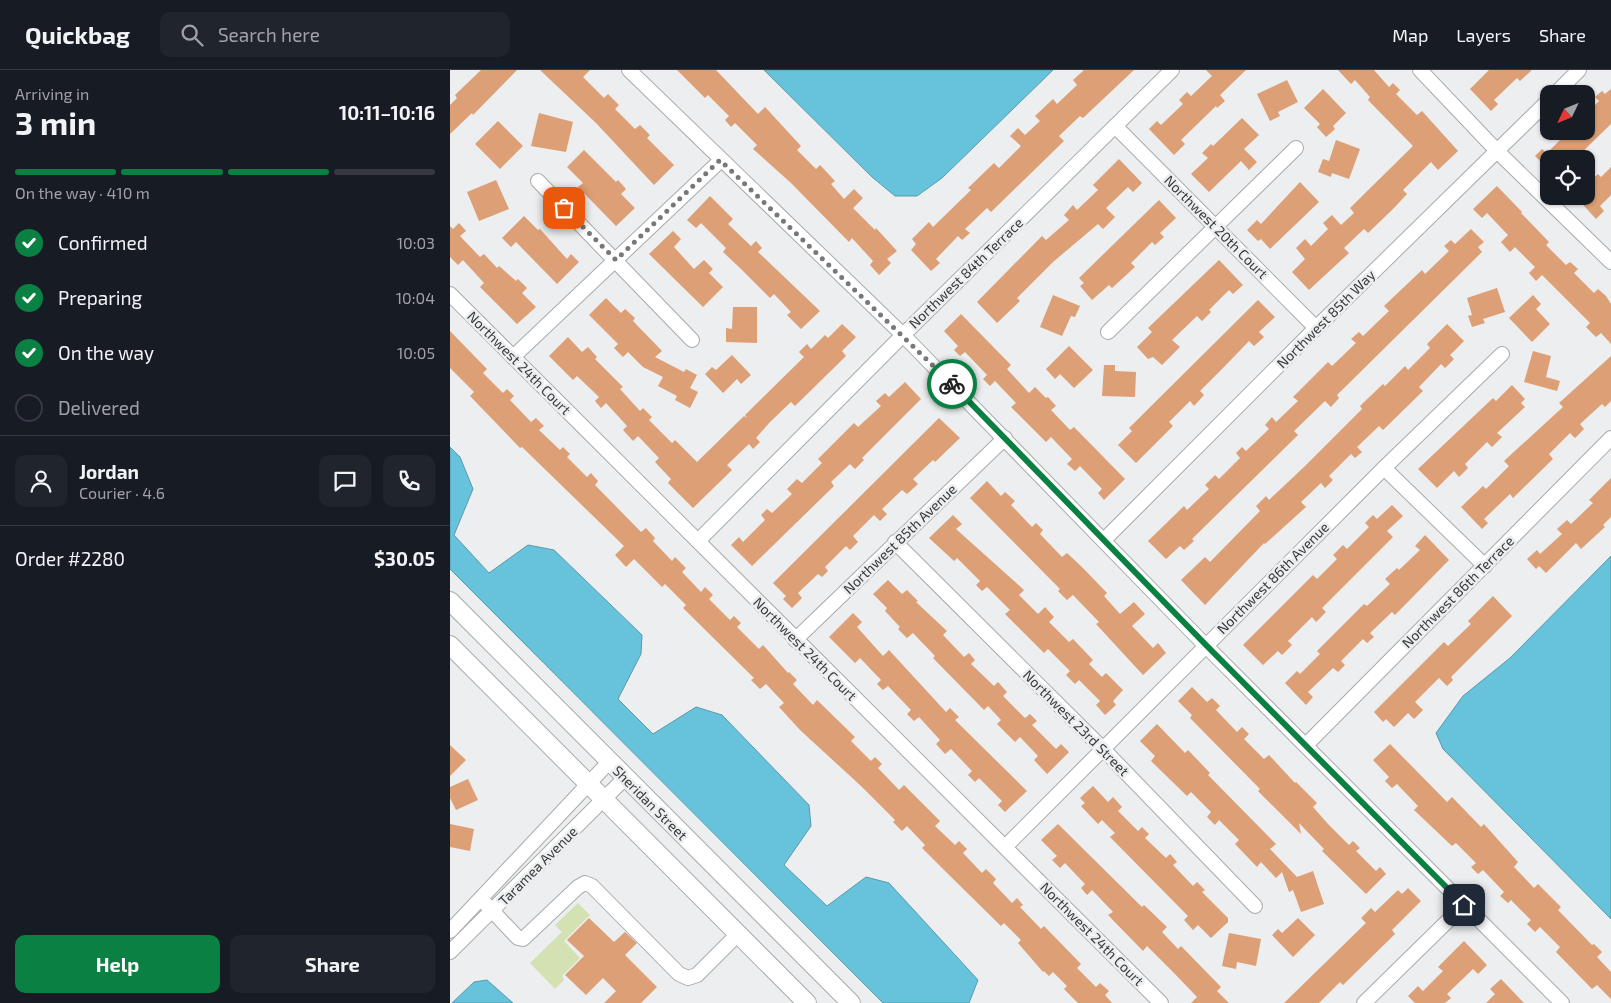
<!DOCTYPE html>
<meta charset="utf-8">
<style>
body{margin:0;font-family:"Exo 2",sans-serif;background:#20242c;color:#f1f3f6;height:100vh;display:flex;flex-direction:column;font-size:19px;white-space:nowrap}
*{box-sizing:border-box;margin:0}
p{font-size:16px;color:#9ea1a6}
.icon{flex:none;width:28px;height:28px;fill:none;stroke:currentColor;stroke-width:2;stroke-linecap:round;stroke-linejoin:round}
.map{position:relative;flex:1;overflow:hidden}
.side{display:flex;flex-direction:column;background:#171b24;width:450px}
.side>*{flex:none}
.needle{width:32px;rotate:227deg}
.buttons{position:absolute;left:1090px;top:15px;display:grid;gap:10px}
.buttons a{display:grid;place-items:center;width:55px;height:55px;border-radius:10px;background:#171b24;box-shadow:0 1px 4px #0004;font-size:25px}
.pin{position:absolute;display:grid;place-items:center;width:42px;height:42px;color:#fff;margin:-21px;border-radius:10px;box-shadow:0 2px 8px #0006}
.courier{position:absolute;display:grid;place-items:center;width:50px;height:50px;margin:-25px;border:4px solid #0b8043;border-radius:50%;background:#fff;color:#222;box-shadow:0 1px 6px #0007}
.overview em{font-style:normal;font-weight:700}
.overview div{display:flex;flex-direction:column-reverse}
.overview{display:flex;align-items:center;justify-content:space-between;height:85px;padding:0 15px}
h1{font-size:32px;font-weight:700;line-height:38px}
.bar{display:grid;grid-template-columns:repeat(4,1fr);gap:8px 5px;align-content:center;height:60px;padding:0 15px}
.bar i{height:6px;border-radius:4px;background:#363941}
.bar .active{background:#0b8043}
.bar p{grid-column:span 4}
.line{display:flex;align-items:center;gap:12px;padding:0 15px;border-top:1px solid #363941}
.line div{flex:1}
.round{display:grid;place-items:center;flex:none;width:52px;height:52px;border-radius:10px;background:#20242c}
ol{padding:0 15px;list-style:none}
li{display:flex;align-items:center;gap:15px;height:55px}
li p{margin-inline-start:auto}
li .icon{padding:5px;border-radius:50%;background:#0b8043;color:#fff;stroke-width:4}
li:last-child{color:#9ea1a6}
li i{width:28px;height:28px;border:2px solid #363941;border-radius:50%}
.action{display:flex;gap:10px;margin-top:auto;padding:10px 15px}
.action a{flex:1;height:58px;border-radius:10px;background:#0b8043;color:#fff;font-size:20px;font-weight:700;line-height:58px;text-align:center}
.action a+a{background:#20242c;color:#f1f3f6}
header{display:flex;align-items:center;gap:30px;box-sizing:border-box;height:70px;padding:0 25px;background:#171b24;border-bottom:1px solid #363941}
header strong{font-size:24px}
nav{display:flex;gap:28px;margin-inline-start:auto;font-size:18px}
.search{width:350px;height:45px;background:#20242c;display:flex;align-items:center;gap:12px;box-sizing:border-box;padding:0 18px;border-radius:10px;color:#9ea1a6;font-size:19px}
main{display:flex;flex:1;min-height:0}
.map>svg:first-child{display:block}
.green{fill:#d4e1b3}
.water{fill:#67c3db;stroke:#599aaa}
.building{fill:#dd9f75}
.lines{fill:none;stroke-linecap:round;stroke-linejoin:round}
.minor-casing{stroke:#a9aaab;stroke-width:16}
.major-casing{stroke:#a9aaab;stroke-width:20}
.minor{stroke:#fff;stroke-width:14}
.major{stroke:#fff;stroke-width:18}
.done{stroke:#777879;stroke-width:5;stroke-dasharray:0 9}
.route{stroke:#0b8043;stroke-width:6}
.labels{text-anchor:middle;stroke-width:5;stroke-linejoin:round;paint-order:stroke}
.street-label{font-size:14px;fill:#383939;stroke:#eceeef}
</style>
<header>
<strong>Quickbag</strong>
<div class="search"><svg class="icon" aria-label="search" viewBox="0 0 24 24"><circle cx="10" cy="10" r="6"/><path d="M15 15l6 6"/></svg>Search here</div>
<nav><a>Map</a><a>Layers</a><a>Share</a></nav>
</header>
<main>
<section class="side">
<div class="overview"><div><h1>3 min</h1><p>Arriving in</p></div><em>10:11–10:16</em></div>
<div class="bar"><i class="active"></i><i class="active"></i><i class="active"></i><i></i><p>On the way · 410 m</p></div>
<ol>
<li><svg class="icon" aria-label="check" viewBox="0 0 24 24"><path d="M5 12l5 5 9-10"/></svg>Confirmed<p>10:03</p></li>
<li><svg class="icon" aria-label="check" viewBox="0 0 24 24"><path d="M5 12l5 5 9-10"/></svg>Preparing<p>10:04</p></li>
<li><svg class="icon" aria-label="check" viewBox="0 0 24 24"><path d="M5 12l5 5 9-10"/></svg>On the way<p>10:05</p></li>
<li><i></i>Delivered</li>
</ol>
<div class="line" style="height:90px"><a class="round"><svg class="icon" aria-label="person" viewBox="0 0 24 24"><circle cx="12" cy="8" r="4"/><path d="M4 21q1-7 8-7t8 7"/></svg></a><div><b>Jordan</b><p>Courier · 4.6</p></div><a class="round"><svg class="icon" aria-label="chat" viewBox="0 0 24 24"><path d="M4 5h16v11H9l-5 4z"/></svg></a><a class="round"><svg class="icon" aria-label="phone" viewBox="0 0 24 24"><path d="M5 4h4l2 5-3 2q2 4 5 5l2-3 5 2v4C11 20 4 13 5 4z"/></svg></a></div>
<div class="line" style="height:65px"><div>Order #2280</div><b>$30.05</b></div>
<div class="action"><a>Help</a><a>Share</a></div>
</section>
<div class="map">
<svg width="1161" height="933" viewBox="0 0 1161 933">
<rect width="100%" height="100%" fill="#eceeef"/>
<polygon class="green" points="128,833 140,845 114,871 130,888 112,906 114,910 105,919 80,893 112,862 105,855"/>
<g class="water">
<polygon points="314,0 603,0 492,108 467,126 445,126 422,107"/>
<polygon points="0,377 10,387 23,419 4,465 39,503 78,475 104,480 192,565 191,584 168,629 203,664 246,637 272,645 359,735 361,756 334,795 377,836 416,807 439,813 528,910 519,933 433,933 0,499"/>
<polygon points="1161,486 1161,849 993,679 986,663 1013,626 1060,588"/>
<polygon points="37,910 63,933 2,933 24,912"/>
</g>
<g class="building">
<polygon points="31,0 67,0 23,45 22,43 0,64 0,35 7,28 5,25"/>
<polygon points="90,0 140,0 133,7 154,28 158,24 169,35 165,39 185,59 190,55 200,65 197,68 224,95 204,115 146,53"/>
<polygon points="227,0 266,0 308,44 315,37 351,76 347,80 366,99 370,95 385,111 381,114 394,129 404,119 413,128 403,138 425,160 426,158 447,181 437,189 441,193 429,205 420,195 423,191 402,168 399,172 341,113 303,79 307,75 285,53 281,57 275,50 279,46 258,25 255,28"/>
<polygon points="634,0 684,0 633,48 630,46 609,66 614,71 541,142 537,138 515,159 520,163 512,170 508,166 486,189 490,193 481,201 461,180 466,174 462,169 479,152 483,157 521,120 518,118 544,93 549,98 571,76 560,66 568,58 575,65 590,51 585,46 603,29 607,34 627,15 623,10"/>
<polygon points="756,0 796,0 770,25 775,31 767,38 766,36 731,70 735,74 724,85 699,59 707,51 711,55 733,34 729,30 737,22 741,26 762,6"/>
<polygon points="888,0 924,0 939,17 943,13 950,20 946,24 967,45 972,41 1008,81 988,100 981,92 953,120 957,124 944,138 918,163 914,159 894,178 899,183 859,220 842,202 855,189 846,178 855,169 861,176 878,159 873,153 882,145 891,155 904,143 900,138 963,76 918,30 920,27 905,10 901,14"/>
<polygon points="1039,0 1082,0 1070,11 1067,8 1044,30 1048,34 1041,41 1020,19"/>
<polygon points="837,10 848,32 828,42 830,46 820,51 807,24"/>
<polygon points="873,19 896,43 883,56 885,59 876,67 867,57 870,54 854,38"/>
<polygon points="1161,19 1161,54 1125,89 1099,89 1099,100 1085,86 1092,79 1097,83 1119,61 1136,61 1136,44 1149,31 1145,27 1152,21 1155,24"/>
<polygon points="89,43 123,52 116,82 81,76"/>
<polygon points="792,48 809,65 794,79 807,92 799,100 791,91 759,122 741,104 758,88 752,83 761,74 763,76"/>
<polygon points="48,51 73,76 50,99 25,74"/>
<polygon points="886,70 910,79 899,109 882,103 881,107 868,102 873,89 879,91"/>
<polygon points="134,80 166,112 168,110 176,119 171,124 185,138 166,156 128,117 133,113 117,97"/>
<polygon points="669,89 692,113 683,122 678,117 656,138 665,147 653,159 648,154 603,192 567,228 570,231 547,253 527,232 592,166 596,170 619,150 614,145 623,135 627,140 648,120 643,115"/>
<polygon points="1161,97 1161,125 1150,136 1154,141 1146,149 1125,126 1136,126 1136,115 1148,104 1151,107"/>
<polygon points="46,110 59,139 29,151 17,122"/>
<polygon points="850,112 869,132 820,179 811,169 808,171 797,160 807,150 811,154"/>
<polygon points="1047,116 1072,142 1071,143 1099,172 1096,175 1116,195 1120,192 1128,199 1124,203 1144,223 1148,219 1156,226 1161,234 1161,274 1151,263 1146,267 1136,257 1140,253 1092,205 1086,211 1079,203 1085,197 1065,177 1060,182 1051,172 1058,165 1037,143 1032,148 1023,139"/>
<polygon points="260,126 283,149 278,154 301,176 306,171 312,178 308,182 370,241 351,259 337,245 341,242 324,224 320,228 291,199 273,182 276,178 251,153 246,158 237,150"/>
<polygon points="709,130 726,148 710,163 714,167 705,175 702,172 681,193 685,197 662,218 659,215 642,230 630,216 634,213 629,208"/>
<polygon points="74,146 88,160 90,159 117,189 121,184 129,192 107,214 66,172 61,177 52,168"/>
<polygon points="9,153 16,161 10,166 30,187 34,184 47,198 49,196 66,211 68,209 77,218 72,223 86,237 67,254 30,217 34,213 13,190 8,195 0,187 0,156 3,159"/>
<polygon points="1021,159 1034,172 1028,177 1032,182 887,325 889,328 881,337 875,331 844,361 848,365 742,469 744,471 734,480 730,476 716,489 698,471 734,436 737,440 759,419 755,415 765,405 769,409 790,388 786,383 792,377 796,381 819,359 815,355 822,347 826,352 848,331 843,327 878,292 882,296 906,273 901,269 909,262 913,266 939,241 934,236 972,200 975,204 999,181 994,176 1001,170 1005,174"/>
<polygon points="223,161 231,169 224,177 244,199 254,190 263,199 259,203 273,217 253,237 199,184"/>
<polygon points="769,190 793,215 783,224 779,220 759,240 761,242 752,251 747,246 722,270 730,277 712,295 703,287 698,289 687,277 702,262 698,258"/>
<polygon points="1047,218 1055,242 1033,249 1035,253 1022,257 1018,246 1022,245 1017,228"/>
<polygon points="603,225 630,236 625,247 621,246 612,266 590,257"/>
<polygon points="1083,225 1091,234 1086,239 1100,254 1082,272 1059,248"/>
<polygon points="156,228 171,243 175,239 185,248 183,251 212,281 205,287 234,302 236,299 247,305 240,318 248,322 240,338 225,330 227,326 208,316 213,307 193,297 178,282 173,287 164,278 168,274 139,245"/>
<polygon points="808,230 825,247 809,262 814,267 804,276 799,271 775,296 750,321 754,325 744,336 740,331 719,352 723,356 686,393 668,375 682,361 679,358"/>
<polygon points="283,237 307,237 307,273 276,272 276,258 282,259"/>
<polygon points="511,244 561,295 557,299 579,323 585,317 596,328 598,327 606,336 601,340 620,360 624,357 675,409 654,430 648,423 652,419 630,396 625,401 617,394 622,389 601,367 596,372 561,337 566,333 545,311 540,316 533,309 537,305 515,282 510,286 504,280 508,276 494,261"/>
<polygon points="392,254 406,267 392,281 396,286 345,336 341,332 320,352 306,368 310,372 303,379 299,374 277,395 282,400 243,438 218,413 221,409 205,392 209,388 188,366 183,371 173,360 177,356 156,333 151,338 145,331 149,327 127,306 123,310 99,286 118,267 132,282 138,277 147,287 145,289 173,317 170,319 190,341 193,338 202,347 199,350 222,373 225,370 247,392 294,346 297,348 295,345 354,287 349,282 357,274 361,279 375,265 378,268"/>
<polygon points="997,254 1014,271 1000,285 1004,289 995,298 991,294 969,317 973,321 933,360 929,356 907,377 912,382 905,388 901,384 879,406 883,410 875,418 871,413 851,432 856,437 815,474 814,473 755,535 731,510 755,487 760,492 810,441 806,436 816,426 819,430 854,397 912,339 910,336 933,314 935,316 955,296 958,300 980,278 977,274"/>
<polygon points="0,261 37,299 33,303 53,323 57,319 64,326 60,330 81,352 86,348 94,356 89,360 110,380 113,377 120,384 117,387 137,407 141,403 148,411 145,415 191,462 196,458 205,468 203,471 222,491 225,487 236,498 232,502 251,522 255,517 263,525 259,529 280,550 284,546 291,553 287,557 309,579 313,575 338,603 339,602 347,610 343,614 363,635 367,630 405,667 401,671 421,691 425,687 432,694 428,698 449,720 454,715 490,751 485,756 505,775 509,771 517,779 513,783 532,803 536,799 546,809 543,813 562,833 567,828 573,835 570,837 591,859 594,856 631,894 627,898 646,917 650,913 659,921 655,925 662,933 628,933 614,919 617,916 603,902 599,906 594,901 593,902 568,873 571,870 554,853 551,856 495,801 472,778 475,775 457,756 452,761 443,752 445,750 411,716 350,660 329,637 334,633 316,614 310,619 301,610 304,608 233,538 236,535 215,514 212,517 184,489 176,497 165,485 174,476 72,377 70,378 20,326 24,322 0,298"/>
<polygon points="619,276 643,300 624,318 610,304 605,309 596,299"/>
<polygon points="1083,281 1101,286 1096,307 1110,311 1107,321 1074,312"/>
<polygon points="282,285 301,305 291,314 287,309 273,323 255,304 262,297 266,300"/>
<polygon points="1161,286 1161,331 1155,337 1152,334 1130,354 1134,359 1125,368 1120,363 1099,384 1103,389 1063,428 1060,424 1034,449 1038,453 1032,459 1011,437 1033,416 1036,419 1059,396 1054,391 1113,337 1109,333"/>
<polygon points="654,295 665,295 665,301 686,302 685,327 652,326"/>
<polygon points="455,312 471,329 412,388 414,390 405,399 400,394 381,412 384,416 302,496 281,475 289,467 293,472 315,450 311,445 317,439 322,443 342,424 337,419 347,409 352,413 372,393 368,389 404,353 408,357 431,336 426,331 435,323 439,327"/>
<polygon points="1062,315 1075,329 1071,333 1075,337 1047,363 1052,367 1042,377 1037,372 1015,394 1018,398 1009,407 1004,401 987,418 968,399 1043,328 1046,331"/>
<polygon points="489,348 510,368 485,392 483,390 463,409 468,414 457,424 452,420 432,439 437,444 430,451 424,445 403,466 408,472 400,480 396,476 375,497 378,501 372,507 368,504 348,523 352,528 342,538 333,529 336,526 323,513"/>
<polygon points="1161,408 1161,447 1153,455 1155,457 1131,479 1126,473 1096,503 1089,496 1086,499 1077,489 1087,480 1090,484 1112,464 1107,459 1117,450 1121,454 1143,433 1139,430"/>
<polygon points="537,411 551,426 555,422 565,431 561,435 582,457 586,453 593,460 590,464 612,487 617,483 632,497 657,523 654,526 670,544 684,532 695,544 682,556 703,578 708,573 716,583 693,605 646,554 649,552 623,525 617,530 608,521 610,519 520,428"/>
<polygon points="942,435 953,446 937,461 943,467 872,538 876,542 866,552 862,547 838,571 842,575 832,585 828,581 813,595 793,575 863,505 867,509 887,489 883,485 893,475 897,479 919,457 915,453 923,445 927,449"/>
<polygon points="503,445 512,454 506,459 574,520 569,525 588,544 595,537 604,547 599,552 619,572 623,569 643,590 639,594 652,607 656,603 673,620 663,631 666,635 655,645 646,635 650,631 629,610 625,614 616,605 620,601 598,579 594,583 555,544 560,540 537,517 532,521 526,515 530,511 507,488 504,491 479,468"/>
<polygon points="975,465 999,490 945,545 942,542 920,563 924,567 917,573 913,569 891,591 895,595 888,602 883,598 858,622 863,627 856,635 835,613 847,601 850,604 870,584 867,581 914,534 917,536 940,514 935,509 947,498 949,500 970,480 965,476"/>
<polygon points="438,510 452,524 457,520 468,531 466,532 497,561 493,565 514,587 519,583 525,590 521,594 544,616 548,612 557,622 553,626 575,648 580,644 587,651 582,655 606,679 611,674 619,682 597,704 584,690 588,686 570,667 565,672 547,654 551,650 538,636 534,640 483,588 485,586 463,563 457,568 448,559 450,557 435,541 437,538 423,524"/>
<polygon points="1043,526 1062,546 1001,607 1003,610 997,616 989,608 965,632 973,640 964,649 958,643 944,657 936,649 933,652 924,642 994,572 998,576 1021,554 1018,551"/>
<polygon points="403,543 412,552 407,557 433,586 439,580 496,642 500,638 509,647 505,650 577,721 555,742 548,735 552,731 529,708 525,712 518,705 522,701 501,679 495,684 486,674 490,670 469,647 464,651 457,644 461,640 438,616 433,620 427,614 431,610 410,588 405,593 379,567"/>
<polygon points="742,617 757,632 762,628 770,636 766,640 787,662 792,657 799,664 794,669 814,689 819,685 845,713 846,712 867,733 863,737 878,754 899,775 903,771 910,778 906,781 926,801 930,797 936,804 916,824 872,781 874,779 849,753 851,764 808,721 810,719 740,648 742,645 728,631"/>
<polygon points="707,654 735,683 738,680 760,703 758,705 826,774 820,779 847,807 863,801 874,834 851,842 843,820 839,822 832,802 826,808 811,792 807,797 785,774 789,770 769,750 765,755 757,747 761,742 741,722 737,726 701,691 705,686 690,671"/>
<polygon points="940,674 997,732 1002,727 1031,757 1034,754 1068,792 1064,797 1084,818 1088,814 1111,837 1108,840 1142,875 1144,874 1152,882 1147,887 1161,902 1161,929 1147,915 1142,919 1106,882 1110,877 1090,857 1085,862 1077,854 1081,850 1061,830 1058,833 1050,826 1054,822 1033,800 1028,804 1021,797 1026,793 1006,773 1002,776 964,740 968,736 947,714 942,718 935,711 939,707 923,690"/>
<polygon points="0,675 16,690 0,706"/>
<polygon points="18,709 28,730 6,740 0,728 0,717"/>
<polygon points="643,716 658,732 663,727 672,737 668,741 688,761 692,757 699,764 695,768 716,788 720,784 727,792 723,795 743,816 747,812 755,820 752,822 778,848 778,852 761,868 748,855 743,860 734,850 738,846 660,767 665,763 652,750 648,754 631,736 635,733 630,728"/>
<polygon points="0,754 24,759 20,781 0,777"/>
<polygon points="608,754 692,837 694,835 717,857 712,862 728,879 731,876 771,917 767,921 779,933 741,933 747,927 725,904 697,876 693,881 658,845 663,842 642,820 637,825 631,818 635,814 615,793 610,798 602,790 607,786 591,770"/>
<polygon points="958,818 971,831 942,860 945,864 893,915 890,912 869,933 834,933 916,853 911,848 921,838 925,842 948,820 952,824"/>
<polygon points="139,848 164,872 175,862 187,873 175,885 207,917 191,933 154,933 166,921 153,908 136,925 115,905 134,886 117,870"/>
<polygon points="848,848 865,865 843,887 822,865 828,859 832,863"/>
<polygon points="779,863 811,869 806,896 787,892 786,899 772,896"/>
<polygon points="1014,871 1037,895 1028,904 1023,899 997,924 1001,928 995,933 965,933 958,926 968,916 973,921 993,901 988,897"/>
<polygon points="1051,909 1074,933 1036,933 1045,924 1040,919"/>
</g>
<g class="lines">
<g class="minor-casing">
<g id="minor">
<polyline points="179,0 453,265 755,575 1112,933"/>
<polyline points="970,0 1048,82 1161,192"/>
<polyline points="1105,24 1129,0"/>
<polyline points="666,57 866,258"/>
<polyline points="88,111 242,270"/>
<polyline points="0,224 711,933"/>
<polyline points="658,262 846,78"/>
<polyline points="63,287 270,91"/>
<polyline points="934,398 1035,496"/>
<polyline points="654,470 866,258 1099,30"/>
<polyline points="248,471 453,265 722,0"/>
<polyline points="445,472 653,679 805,836"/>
<polyline points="345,570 555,368"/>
<polyline points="856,675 1161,368"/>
<polyline points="555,777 934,398 1052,284"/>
<polyline points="31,829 68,868 73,869 128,817 135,813 142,816 229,904 238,908 247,905 288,864"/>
<polyline points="0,861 159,692"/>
<polyline points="0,882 175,708"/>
<polyline points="914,933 1014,835"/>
</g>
</g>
<g class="major-casing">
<g id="major">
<polyline points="0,531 401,933"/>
<polyline points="0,575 357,933"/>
</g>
</g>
<use href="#minor" class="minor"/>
<use href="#major" class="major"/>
</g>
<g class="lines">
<polyline class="done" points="114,138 166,190 270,90 502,314"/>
<polyline class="route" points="502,314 756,575 1014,835"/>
</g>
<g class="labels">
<g class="street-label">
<text transform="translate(766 157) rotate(45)" y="5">Northwest 20th Court</text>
<text transform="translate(516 203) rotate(-44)" y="5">Northwest 84th Terrace</text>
<text transform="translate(876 249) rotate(-45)" y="5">Northwest 85th Way</text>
<text transform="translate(69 293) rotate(45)" y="5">Northwest 24th Court</text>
<text transform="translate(450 469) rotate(-44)" y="5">Northwest 85th Avenue</text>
<text transform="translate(823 508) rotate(-45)" y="5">Northwest 86th Avenue</text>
<text transform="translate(1008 522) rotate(-45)" y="5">Northwest 86th Terrace</text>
<text transform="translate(355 579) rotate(45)" y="5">Northwest 24th Court</text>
<text transform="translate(626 653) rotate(45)" y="5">Northwest 23rd Street</text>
<text transform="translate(200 733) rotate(45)" y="5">Sheridan Street</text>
<text transform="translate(88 796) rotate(-45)" y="5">Taramea Avenue</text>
<text transform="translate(642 864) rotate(45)" y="5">Northwest 24th Court</text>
</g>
</g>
</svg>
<div class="buttons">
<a><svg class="needle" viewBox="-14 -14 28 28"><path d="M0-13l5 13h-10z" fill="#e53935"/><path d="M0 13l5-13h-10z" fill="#9ea1a6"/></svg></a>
<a><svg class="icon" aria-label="locate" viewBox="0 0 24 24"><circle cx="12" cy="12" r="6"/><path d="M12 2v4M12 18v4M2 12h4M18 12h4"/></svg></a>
</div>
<div class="pin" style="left:114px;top:138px;background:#ea580c"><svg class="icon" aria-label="bag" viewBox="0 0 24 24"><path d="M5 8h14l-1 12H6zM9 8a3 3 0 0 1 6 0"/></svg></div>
<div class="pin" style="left:1014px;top:835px;background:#1f2937"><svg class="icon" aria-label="home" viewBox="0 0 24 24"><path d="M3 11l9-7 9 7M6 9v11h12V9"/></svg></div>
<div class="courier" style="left:502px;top:314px"><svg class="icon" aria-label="bike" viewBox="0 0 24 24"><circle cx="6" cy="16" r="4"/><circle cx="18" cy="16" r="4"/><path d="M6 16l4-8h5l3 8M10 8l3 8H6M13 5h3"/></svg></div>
</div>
</main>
